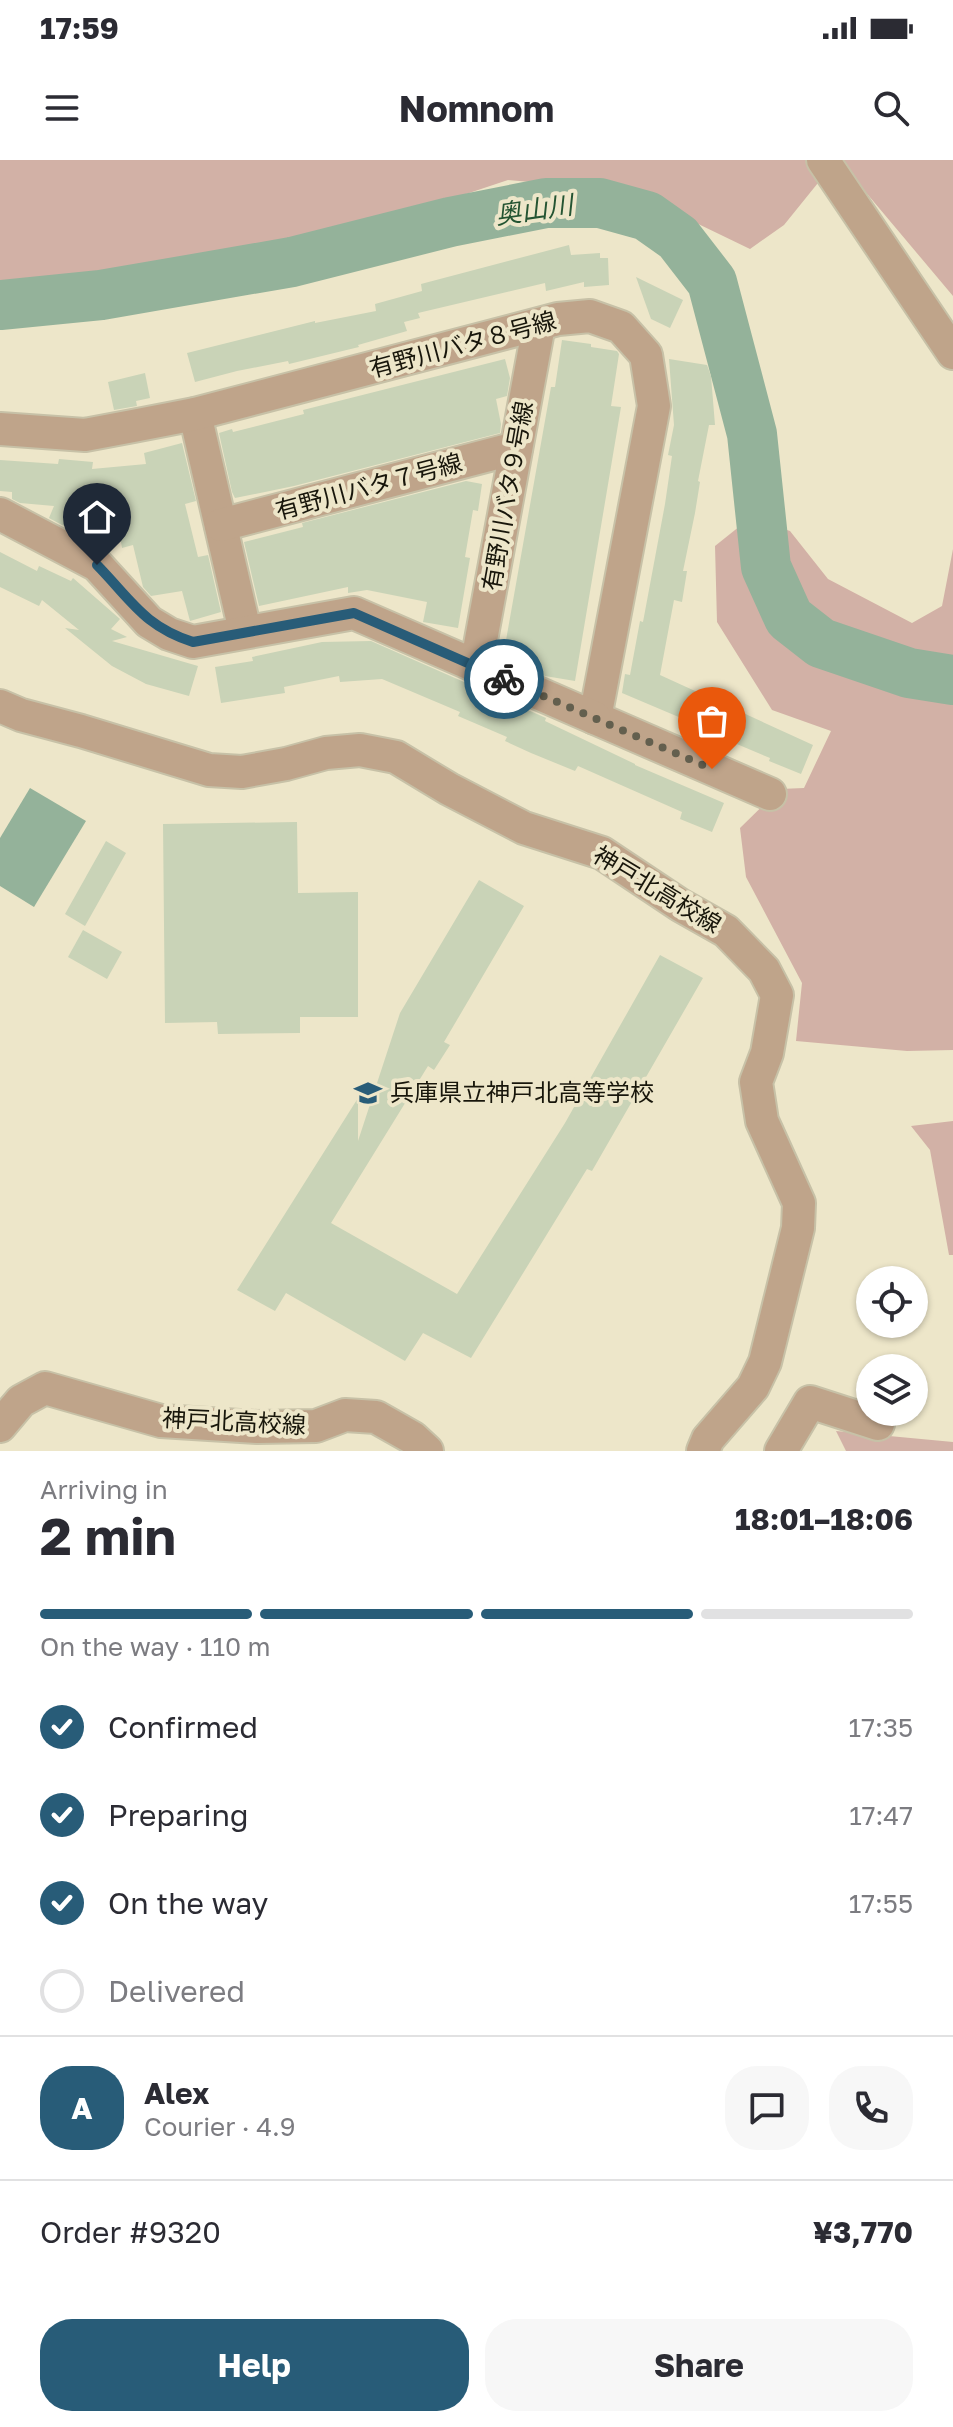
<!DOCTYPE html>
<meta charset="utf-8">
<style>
body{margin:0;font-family:"Golos Text","Noto Sans JP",sans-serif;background:#f7f7f7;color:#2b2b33;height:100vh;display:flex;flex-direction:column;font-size:30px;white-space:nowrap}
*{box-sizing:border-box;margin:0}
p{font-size:26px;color:#7c7c81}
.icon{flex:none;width:44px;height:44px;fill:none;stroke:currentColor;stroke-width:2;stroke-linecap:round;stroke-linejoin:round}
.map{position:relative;height:1291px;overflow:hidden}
.drawer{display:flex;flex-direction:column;background:#fff;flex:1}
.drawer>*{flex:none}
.buttons{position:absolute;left:856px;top:1106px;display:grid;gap:16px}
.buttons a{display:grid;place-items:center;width:72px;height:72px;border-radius:50%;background:#fff;box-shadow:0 2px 6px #0004;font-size:40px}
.pin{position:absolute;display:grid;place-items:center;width:68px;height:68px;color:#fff;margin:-82px -34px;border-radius:50% 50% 50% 0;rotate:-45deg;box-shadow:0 0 8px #0007}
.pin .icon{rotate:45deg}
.courier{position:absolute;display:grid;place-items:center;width:80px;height:80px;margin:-40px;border:6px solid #285c78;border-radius:50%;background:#fff;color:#222;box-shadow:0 2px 10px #0007}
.head em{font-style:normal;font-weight:700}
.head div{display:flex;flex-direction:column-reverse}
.head{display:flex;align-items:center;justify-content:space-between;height:136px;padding:0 40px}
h1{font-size:52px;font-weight:700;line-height:60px}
.bar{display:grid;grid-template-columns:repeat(4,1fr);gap:12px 8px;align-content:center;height:96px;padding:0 40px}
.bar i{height:10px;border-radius:6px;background:#e1e1e2}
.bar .on{background:#285c78}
.bar p{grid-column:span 4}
.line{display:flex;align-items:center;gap:20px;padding:0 40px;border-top:2px solid #e1e1e2}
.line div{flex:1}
.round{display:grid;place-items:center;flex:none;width:84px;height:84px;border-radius:32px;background:#f7f7f7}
ol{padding:0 40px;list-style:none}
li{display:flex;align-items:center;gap:24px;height:88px}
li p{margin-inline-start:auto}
li .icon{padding:8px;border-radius:50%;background:#285c78;color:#fff;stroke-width:4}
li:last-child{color:#7c7c81}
li i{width:44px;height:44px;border:4px solid #e1e1e2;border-radius:50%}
.primary-button{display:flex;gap:16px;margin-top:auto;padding:16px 40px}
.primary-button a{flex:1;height:92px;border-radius:32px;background:#285c78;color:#fff;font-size:32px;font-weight:700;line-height:92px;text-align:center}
.primary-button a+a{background:#f7f7f7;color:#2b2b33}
.status{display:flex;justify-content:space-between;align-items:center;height:56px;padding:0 40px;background:#fff;direction:ltr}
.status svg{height:22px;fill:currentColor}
header{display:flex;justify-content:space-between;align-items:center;height:104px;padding:0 40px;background:#fff;font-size:36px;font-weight:700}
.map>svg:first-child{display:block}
.green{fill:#d2b1a6}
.water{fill:#94b29a}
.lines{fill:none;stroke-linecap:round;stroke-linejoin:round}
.river{stroke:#94b29a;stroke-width:50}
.building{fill:#c9d3b7}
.street-casing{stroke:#c7c1a7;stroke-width:36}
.street{stroke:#bfa48a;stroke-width:32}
.done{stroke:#635f4e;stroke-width:8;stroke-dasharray:0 14.4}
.route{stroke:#285c78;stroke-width:10}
.labels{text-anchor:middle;stroke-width:8;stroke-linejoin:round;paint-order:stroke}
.street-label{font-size:24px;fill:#18160b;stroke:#ede6c9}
.poi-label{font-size:24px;fill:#18160b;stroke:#ede6c9;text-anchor:start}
.water-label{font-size:26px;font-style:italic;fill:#245432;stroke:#ede6c9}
</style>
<div class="status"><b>17:59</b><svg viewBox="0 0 49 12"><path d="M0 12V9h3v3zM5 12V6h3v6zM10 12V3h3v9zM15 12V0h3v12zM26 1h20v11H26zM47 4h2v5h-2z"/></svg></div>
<header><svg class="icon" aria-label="menu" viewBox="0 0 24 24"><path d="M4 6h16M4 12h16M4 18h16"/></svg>Nomnom<svg class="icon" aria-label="search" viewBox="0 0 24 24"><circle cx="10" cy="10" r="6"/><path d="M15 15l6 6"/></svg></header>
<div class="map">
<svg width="953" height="1291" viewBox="0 0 953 1291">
<rect width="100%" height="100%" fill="#ede6c9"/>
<g class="green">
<polygon points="0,0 817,0 826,13 784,65 750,89 690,60 598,28 508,20 283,95 33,134 0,133"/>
<polygon points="835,0 953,0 953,136 858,23"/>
<polygon points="750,358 790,371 828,419 912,463 942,446 953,389 953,890 907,891 796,881 802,823 746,717 740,668 780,629 804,628 831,571 772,550 717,462 715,386"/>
<polygon points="953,961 953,1095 949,1095 930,990 911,966"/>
<polygon points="836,1271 953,1282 953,1291 846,1291"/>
</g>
<polygon class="water" points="30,628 86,661 34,747 0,726 0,678"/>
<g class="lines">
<polyline class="river" points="0,145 101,135 292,102 450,62 546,43 600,43 647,56 678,78 712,122 752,274 766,407 789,458 821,483 909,513 953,520"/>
</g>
<g class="building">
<polygon points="569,85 571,95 600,93 600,98 608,98 609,125 584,127 584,122 546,131 545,123 418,153 420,158 404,162 407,171 358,185 359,187 289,204 288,201 237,211 195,222 187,193 315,161 315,163 376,151 375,144 422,131 421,124"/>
<polygon points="636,117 683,140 670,168 651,159"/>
<polygon points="562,180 591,184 591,187 617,191 619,194 611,246 621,247 575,521 545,516 503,497 551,227 555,227"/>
<polygon points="505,199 510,218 507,236 496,239 501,264 500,273 294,326 235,338 232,332 219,273 232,269 233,272 304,254 303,250"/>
<polygon points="669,199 707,205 711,216 715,265 709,265 698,321 700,322 695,353 683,411 687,411 682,442 674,440 660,515 813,585 801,614 769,601 770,598 732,582 733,580 622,533 625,514 630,515 640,461 643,462 665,344 672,296 668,295 674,265"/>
<polygon points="145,213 150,238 136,241 137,246 114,250 108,222"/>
<polygon points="182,283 196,341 185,344 198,397 208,395 221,452 190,461 182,431 151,436 143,427 133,385 122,388 120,376 103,380 62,365 49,358 54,346 20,343 12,339 12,332 0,331 0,300 58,304 59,299 93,302 92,309 146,304 144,293"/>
<polygon points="466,321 482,324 478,351 473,350 465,397 470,398 458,468 423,462 427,442 367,430 348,433 348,427 259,446 244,382 303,367 302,363"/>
<polygon points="0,392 37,411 39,406 71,421 73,418 120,459 111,469 127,477 112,481 198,506 189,536 146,524 112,506 65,468 79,470 42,440 39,446 0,427"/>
<polygon points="371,481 546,558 545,561 635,604 635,605 724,643 712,672 680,659 682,652 578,606 575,611 531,593 505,581 507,577 458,556 460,552 382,519 340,522 339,516 284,527 285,533 221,543 215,507 253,501 252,497 322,482"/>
<polygon points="297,662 298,733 358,732 358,857 300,857 300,873 218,874 217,862 165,863 163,664"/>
<polygon points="106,681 126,693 85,766 65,754"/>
<polygon points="479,720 524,746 444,882 450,885 434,910 428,906 331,1063 457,1134 565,963 660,795 703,818 592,1011 587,1009 471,1198 423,1173 405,1201 286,1133 275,1151 237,1130 358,938 358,981 400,853"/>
<polygon points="83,770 122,792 107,819 68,797"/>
</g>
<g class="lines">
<g class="street-casing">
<g id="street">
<polyline points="823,0 953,193"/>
<polyline points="195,254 245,471"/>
<polyline points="0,269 85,275 133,266 195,254 558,159 590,156 621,167 646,195 654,246 595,558 770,634"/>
<polyline points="0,354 97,405 149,462 169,474 193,482 354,453 595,558"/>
<polyline points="221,365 516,288"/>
<polyline points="476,507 539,165"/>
<polyline points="0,546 21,555 81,571 209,610 242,612 286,604 326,593 360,590 396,597 449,629 524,668 602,693 680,745 726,771 764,810 777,835 767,893 756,922 762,961 799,1043 798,1068 765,1202 753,1227 708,1279 703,1291"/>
<polyline points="0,1266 21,1241 45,1228 161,1261 257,1267 316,1266 345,1255 376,1257 413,1278 427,1291"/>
<polyline points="781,1291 810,1242 878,1264"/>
</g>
</g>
<use href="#street" class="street"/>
</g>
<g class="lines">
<polyline class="done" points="504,519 712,609"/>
<path class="route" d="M97,405c35,36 47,61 96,77l161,-29 150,66"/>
</g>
<defs>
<g id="school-bare" transform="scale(2.16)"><path d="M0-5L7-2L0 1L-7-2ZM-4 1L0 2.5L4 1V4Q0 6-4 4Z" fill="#285c78" stroke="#ede6c9" stroke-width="2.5" paint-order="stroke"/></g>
</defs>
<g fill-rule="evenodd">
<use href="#school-bare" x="368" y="933"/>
</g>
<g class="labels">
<g class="street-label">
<text transform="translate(463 185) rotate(-15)" y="8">有野川バタ８号線</text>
<text transform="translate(369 327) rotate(-15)" y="8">有野川バタ７号線</text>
<text transform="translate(508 336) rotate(-80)" y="8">有野川バタ９号線</text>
<text transform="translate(657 730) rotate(31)" y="8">神戸北高校線</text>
<text transform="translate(234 1262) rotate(3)" y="8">神戸北高校線</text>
</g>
<g class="poi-label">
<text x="390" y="941">兵庫県立神戸北高等学校</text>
</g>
<g class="water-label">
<text transform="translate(534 50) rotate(-8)" y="9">奥山川</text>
</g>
</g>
</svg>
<div class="buttons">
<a><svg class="icon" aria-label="locate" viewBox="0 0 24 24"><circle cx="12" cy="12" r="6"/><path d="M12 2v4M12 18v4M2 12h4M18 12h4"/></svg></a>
<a><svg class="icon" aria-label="layers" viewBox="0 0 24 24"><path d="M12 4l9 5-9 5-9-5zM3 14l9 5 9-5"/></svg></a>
</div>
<div class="pin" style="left:712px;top:609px;background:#ea580c"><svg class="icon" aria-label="bag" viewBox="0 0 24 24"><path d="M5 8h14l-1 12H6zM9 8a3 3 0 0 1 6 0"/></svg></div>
<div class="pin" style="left:97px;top:405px;background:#1f2937"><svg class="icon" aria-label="home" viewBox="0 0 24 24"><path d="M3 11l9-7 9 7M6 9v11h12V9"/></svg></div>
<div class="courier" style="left:504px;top:519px"><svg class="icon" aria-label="bike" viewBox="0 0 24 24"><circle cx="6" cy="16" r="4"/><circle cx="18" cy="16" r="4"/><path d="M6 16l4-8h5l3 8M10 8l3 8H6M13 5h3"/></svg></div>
</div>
<section class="drawer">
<div class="head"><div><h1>2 min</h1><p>Arriving in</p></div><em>18:01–18:06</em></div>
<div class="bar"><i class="on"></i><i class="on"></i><i class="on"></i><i></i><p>On the way · 110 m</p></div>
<ol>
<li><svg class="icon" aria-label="check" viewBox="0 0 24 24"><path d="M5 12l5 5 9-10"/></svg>Confirmed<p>17:35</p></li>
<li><svg class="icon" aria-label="check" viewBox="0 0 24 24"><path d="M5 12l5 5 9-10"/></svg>Preparing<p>17:47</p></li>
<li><svg class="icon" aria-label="check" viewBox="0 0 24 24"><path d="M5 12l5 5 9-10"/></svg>On the way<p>17:55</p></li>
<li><i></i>Delivered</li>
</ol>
<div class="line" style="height:144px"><b class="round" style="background:#285c78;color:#fff">A</b><div><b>Alex</b><p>Courier · 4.9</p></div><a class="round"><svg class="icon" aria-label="chat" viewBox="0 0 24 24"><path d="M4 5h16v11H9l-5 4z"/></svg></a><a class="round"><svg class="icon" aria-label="phone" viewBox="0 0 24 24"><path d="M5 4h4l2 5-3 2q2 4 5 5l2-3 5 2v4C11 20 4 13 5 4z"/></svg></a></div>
<div class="line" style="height:104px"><div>Order #9320</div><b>¥3,770</b></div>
<div class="primary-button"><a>Help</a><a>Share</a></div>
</section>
